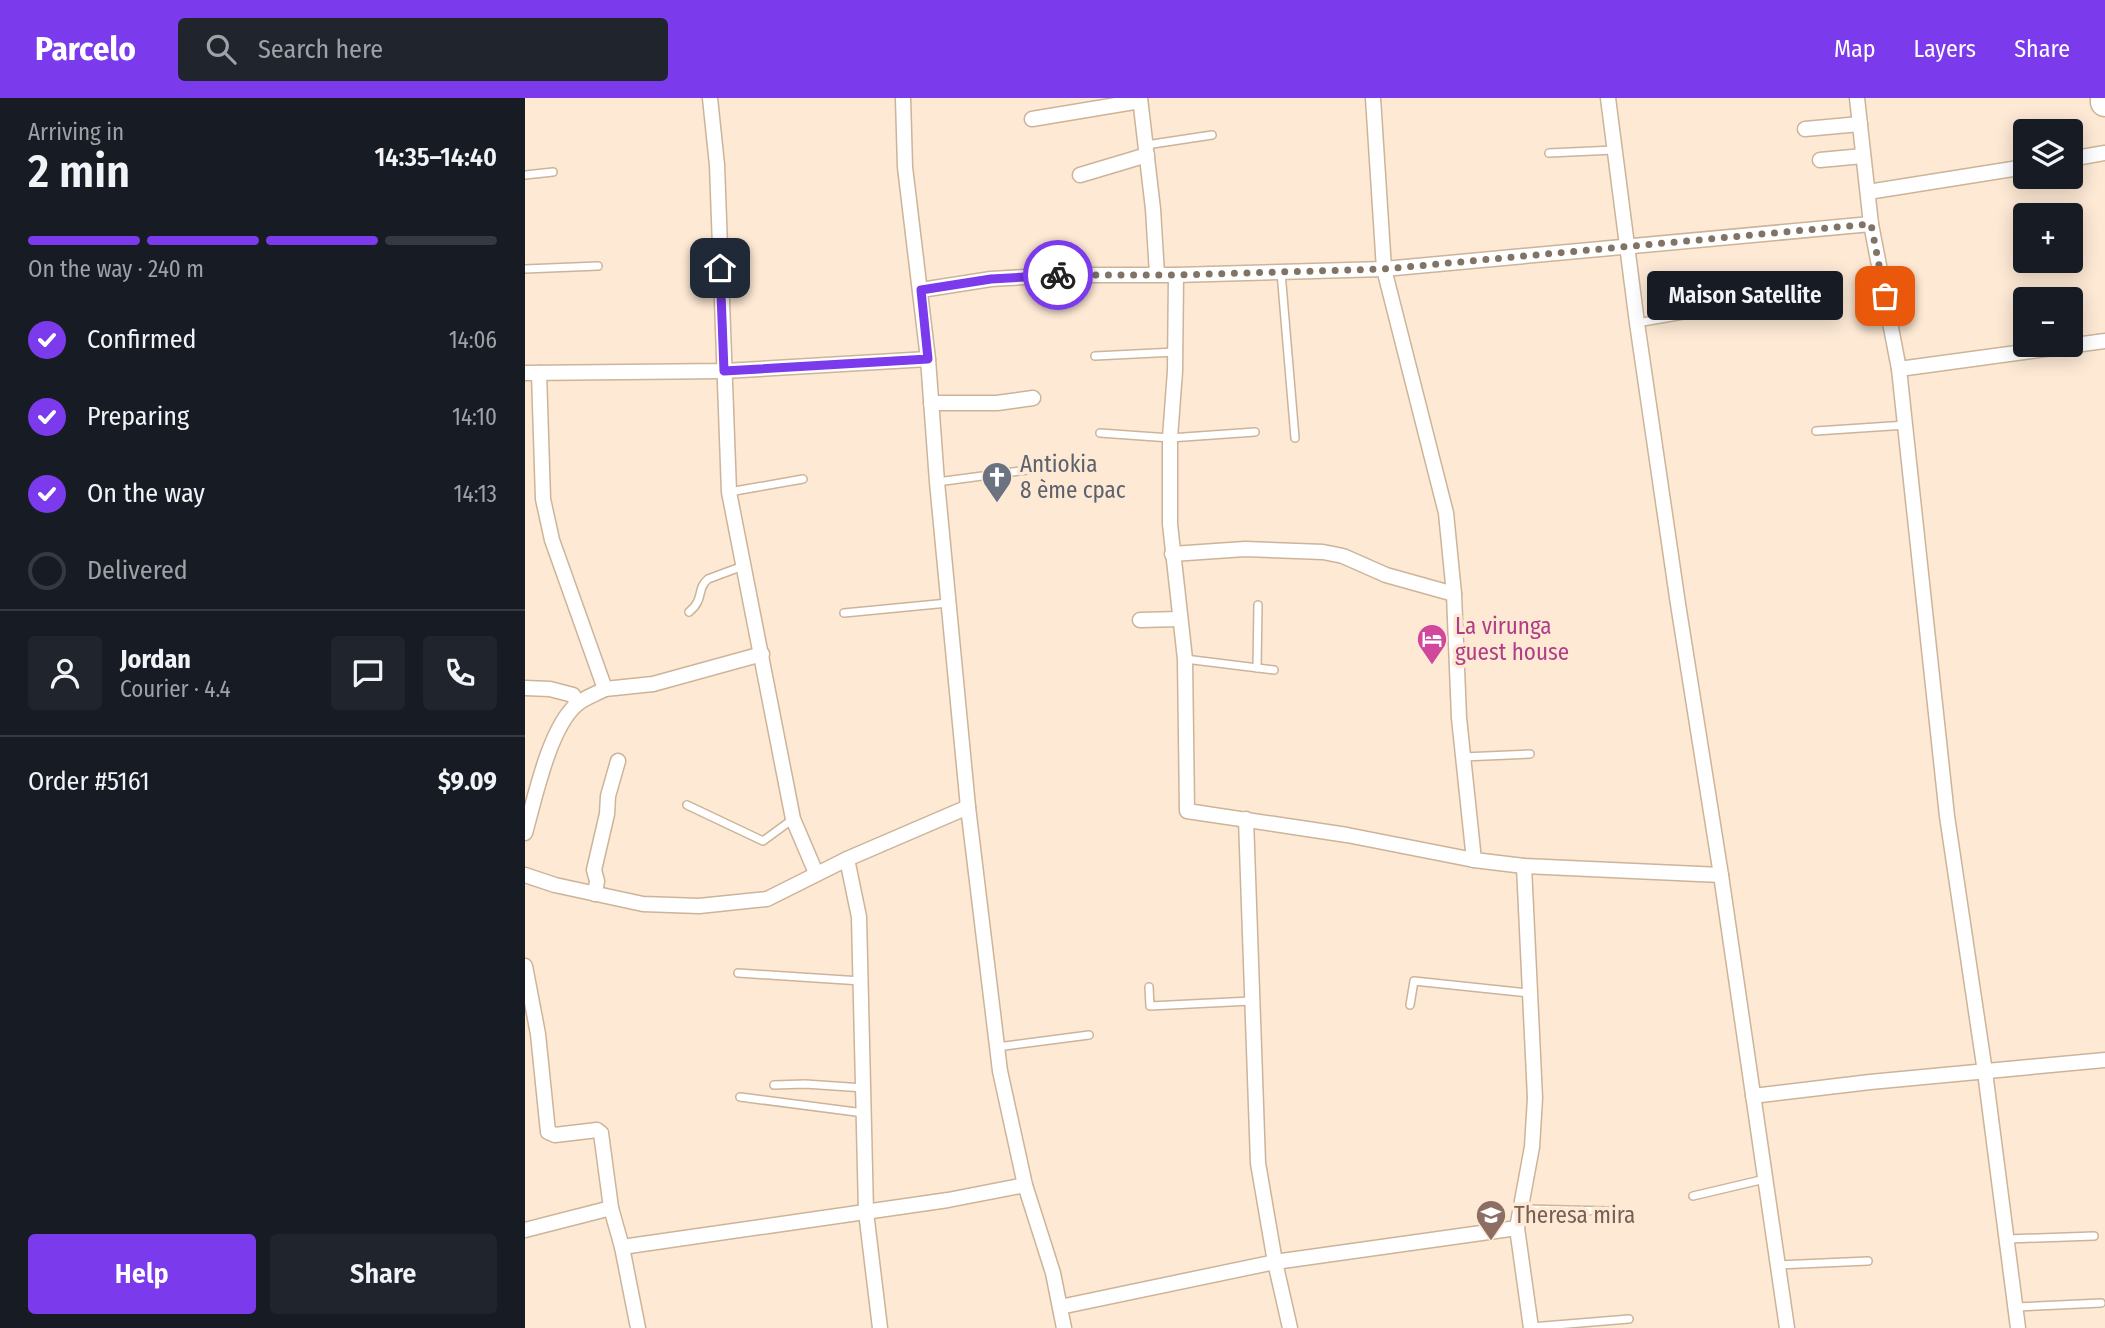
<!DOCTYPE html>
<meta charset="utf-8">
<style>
body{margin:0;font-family:"Fira Sans Condensed",sans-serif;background:#20242c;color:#f1f3f6;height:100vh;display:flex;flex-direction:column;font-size:26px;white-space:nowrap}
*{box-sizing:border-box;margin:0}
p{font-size:23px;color:#9ea1a6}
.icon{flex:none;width:38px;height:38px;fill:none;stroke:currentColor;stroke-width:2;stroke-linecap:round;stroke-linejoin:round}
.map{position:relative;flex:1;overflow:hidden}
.panel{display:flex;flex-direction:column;background:#171b24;width:525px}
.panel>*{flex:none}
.buttons{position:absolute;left:1488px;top:21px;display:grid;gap:14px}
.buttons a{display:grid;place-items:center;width:70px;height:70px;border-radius:7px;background:#171b24;box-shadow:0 4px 18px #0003;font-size:35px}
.pin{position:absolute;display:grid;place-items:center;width:60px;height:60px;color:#fff;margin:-30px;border-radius:14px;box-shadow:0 4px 10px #0006}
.courier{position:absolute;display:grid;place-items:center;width:70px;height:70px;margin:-35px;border:5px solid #7c3aed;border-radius:50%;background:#fff;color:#222;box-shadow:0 2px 9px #0007}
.bubble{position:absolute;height:49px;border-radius:7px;background:#171b24;box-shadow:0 4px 18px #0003;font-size:23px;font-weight:600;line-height:49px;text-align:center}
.head em{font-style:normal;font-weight:600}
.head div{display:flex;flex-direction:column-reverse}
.head{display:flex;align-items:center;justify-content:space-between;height:119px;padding:0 28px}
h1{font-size:46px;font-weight:600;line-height:52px}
.bar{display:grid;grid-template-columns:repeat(4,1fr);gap:10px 7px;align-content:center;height:84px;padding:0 28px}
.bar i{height:9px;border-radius:5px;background:#363941}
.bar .current{background:#7c3aed}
.bar p{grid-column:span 4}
.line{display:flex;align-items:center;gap:18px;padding:0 28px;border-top:2px solid #363941}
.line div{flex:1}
.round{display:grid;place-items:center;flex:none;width:74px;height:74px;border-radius:7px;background:#20242c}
ol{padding:0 28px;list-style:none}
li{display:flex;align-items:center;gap:21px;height:77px}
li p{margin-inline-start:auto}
li .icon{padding:7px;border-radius:50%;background:#7c3aed;color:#fff;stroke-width:4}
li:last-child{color:#9ea1a6}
li i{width:38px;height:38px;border:4px solid #363941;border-radius:50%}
.cta{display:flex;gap:14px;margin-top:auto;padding:14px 28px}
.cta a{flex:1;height:80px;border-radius:7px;background:#7c3aed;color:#fff;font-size:28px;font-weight:600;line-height:80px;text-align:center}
.cta a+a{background:#20242c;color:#f1f3f6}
header{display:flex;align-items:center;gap:42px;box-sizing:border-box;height:98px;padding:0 35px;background:#7c3aed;color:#fff}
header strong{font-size:33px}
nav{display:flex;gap:38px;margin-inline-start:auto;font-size:24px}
.search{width:490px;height:63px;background:#20242c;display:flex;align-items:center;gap:18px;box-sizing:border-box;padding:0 24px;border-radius:7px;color:#9ea1a6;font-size:26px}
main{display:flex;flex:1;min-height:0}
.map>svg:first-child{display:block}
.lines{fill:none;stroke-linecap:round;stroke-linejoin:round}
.lane-casing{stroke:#ccb49a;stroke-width:10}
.street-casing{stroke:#ccb49a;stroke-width:17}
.highway-casing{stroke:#ccb49a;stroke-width:31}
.lane{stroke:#fff;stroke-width:7}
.street{stroke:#fff;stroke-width:14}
.highway{stroke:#fff;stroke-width:28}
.done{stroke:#817366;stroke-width:7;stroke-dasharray:0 12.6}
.route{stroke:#7c3aed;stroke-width:9}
.labels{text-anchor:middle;stroke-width:7;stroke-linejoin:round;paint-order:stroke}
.worship-label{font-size:23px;fill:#5b616d;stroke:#fde9d4;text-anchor:start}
.hotel-label{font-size:23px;fill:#b23c85;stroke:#fde9d4;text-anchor:start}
.education-label{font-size:23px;fill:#785e54;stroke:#fde9d4;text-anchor:start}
</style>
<header>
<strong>Parcelo</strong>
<div class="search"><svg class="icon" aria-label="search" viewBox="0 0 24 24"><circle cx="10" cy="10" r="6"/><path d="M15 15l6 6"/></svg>Search here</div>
<nav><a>Map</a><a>Layers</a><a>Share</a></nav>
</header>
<main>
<section class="panel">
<div class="head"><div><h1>2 min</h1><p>Arriving in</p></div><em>14:35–14:40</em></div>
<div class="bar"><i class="current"></i><i class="current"></i><i class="current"></i><i></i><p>On the way · 240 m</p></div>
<ol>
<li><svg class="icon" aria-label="check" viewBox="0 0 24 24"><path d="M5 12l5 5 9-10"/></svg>Confirmed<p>14:06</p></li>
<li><svg class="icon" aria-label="check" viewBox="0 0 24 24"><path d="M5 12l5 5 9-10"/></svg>Preparing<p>14:10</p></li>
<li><svg class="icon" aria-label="check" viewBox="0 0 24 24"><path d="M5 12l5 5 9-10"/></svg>On the way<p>14:13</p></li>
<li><i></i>Delivered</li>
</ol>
<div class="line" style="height:126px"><a class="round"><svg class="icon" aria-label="person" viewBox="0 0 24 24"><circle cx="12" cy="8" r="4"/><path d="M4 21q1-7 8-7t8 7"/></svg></a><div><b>Jordan</b><p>Courier · 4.4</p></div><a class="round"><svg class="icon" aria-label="chat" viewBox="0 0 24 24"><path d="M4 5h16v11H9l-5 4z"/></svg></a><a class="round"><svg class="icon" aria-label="phone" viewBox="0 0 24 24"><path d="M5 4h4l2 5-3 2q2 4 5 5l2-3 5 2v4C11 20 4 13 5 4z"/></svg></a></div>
<div class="line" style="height:91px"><div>Order #5161</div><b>$9.09</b></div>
<div class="cta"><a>Help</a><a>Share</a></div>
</section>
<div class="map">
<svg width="1580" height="1230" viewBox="0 0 1580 1230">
<rect width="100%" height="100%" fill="#fde9d4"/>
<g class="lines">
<g class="lane-casing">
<g id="lane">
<polyline points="621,47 687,37"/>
<polyline points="1024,55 1089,52"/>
<polyline points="0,77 28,74"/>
<polyline points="0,171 73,168"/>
<polyline points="756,174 770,340"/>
<polyline points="1112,225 1176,214"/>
<polyline points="570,258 650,254"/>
<polyline points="1291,333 1381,327"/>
<polyline points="575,335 645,340 730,334"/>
<polyline points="412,384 510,371"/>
<polyline points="204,394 278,381"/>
<path d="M164,514c16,-13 7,-23 19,-33l35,-13"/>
<polyline points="319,515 423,505"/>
<polyline points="660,561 749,572"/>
<polyline points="732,570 733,507"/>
<polyline points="938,659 1005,656"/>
<polyline points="162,707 238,743 268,721"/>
<polyline points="213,875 336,883"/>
<polyline points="624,889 625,908 726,903"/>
<polyline points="885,907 889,883 1004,895"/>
<polyline points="472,949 564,937"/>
<polyline points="249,987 280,986 339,990"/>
<polyline points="215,999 339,1015"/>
<polyline points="1168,1098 1240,1081"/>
<polyline points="996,1111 1084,1113"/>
<polyline points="1482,1141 1569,1138"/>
<polyline points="1253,1167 1343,1163"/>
<polyline points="1491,1209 1576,1205"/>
<polyline points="1006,1229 1104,1221"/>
</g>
</g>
<g class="street-casing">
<g id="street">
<polyline points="185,0 192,67 204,394 268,721 291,775"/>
<polyline points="378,0 380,69 403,261 412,384 443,709 475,973 500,1087 528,1175 539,1230"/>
<polyline points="615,0 628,111 632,176"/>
<polyline points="848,0 859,171 921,415 929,496 934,620 949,762"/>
<polyline points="1083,0 1112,225 1153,506 1196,777 1262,1230"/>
<polyline points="1332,0 1346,126 1374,271 1422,718 1460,974 1493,1230"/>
<polyline points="507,21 615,3"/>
<polyline points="1280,31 1335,26"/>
<polyline points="1545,61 1580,55"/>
<polyline points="1295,62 1338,58"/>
<polyline points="555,77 622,57"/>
<polyline points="1343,94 1500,69"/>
<polyline points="651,177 650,273 645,340 645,426 660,561 662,713 822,737 949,762 999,768 1196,777"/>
<polyline points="396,192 466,181 533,177 651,177 859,171 1346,126"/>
<polyline points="1374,271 1580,243"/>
<polyline points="0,275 199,273 403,261"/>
<polyline points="406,305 472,305 508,300"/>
<polyline points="647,456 720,451 798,454 818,458 861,477 929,496"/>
<polyline points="615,522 655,521"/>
<polyline points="0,590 25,591 48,597 52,605"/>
<polyline points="80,591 128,586 237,556"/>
<polyline points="721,721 733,1065 750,1164 765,1230"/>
<path d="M0,735c10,-35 24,-104 51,-128 7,-7 20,-11 29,-16l-53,-149 -9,-41 -4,-126"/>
<polyline points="322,761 334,819 341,1114 355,1230"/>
<polyline points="999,768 1010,1000 1007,1049 992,1130 1006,1230"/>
<polyline points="0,777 30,787 118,806 174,808 242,801 322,761 443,709"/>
<polyline points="70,796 72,783 69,772 82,716 83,698 93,663"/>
<polyline points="0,868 13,936 23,1034 30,1037 72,1032 76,1035 86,1110"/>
<polyline points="1228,998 1345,984 1580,962"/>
<polyline points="0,1132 86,1110 97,1149 113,1230"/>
<polyline points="97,1149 423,1102 500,1087"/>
<polyline points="535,1209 750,1164 992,1130"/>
</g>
</g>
<g class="highway-casing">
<polyline id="highway" points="1580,0 1580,4"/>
</g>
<use href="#lane" class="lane"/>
<use href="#street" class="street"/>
<use href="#highway" class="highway"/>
</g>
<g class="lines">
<polyline class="done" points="533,177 651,177 859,171 1346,126 1360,198"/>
<polyline class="route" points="195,170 199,273 403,261 396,192 466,181 533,177"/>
</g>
<defs>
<g id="church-pin" transform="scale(1.575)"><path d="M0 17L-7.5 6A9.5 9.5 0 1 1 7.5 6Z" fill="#6b7280" stroke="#fde9d4"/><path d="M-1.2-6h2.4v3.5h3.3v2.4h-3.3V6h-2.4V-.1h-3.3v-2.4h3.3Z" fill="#fff"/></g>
<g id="hotel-pin" transform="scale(1.575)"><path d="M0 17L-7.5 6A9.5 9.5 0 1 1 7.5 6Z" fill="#d1479c" stroke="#fde9d4"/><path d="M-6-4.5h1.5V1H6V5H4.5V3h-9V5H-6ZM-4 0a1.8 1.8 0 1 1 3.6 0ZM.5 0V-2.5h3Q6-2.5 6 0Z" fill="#fff"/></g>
<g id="school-pin" transform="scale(1.575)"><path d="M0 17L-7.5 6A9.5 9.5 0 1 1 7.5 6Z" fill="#8d6e63" stroke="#fde9d4"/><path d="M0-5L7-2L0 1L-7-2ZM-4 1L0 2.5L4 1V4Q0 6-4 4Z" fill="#fff"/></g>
</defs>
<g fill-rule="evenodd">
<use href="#church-pin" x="472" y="379"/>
<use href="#hotel-pin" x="907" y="541"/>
<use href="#school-pin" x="966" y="1117"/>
</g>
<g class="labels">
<g class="worship-label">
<text x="495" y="374">Antiokia<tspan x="495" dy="26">8 ème cpac</tspan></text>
</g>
<g class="hotel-label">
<text x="930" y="536">La virunga<tspan x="930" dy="26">guest house</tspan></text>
</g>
<g class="education-label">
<text x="989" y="1125">Theresa mira</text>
</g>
</g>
</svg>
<div class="buttons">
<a><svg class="icon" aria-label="layers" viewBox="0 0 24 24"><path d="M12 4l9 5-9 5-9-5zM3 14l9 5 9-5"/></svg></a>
<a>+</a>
<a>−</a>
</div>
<div class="pin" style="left:1360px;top:198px;background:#ea580c"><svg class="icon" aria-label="bag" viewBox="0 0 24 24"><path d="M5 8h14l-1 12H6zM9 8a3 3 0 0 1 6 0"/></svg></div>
<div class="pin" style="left:195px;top:170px;background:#1f2937"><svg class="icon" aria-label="home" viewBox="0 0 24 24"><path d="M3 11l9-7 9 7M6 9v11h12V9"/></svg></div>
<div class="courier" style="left:533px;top:177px"><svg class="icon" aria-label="bike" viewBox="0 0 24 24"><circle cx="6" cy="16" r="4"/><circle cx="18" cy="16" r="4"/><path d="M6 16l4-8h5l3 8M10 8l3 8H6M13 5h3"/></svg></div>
<div class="bubble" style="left:1122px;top:173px;width:196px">Maison Satellite</div>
</div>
</main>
